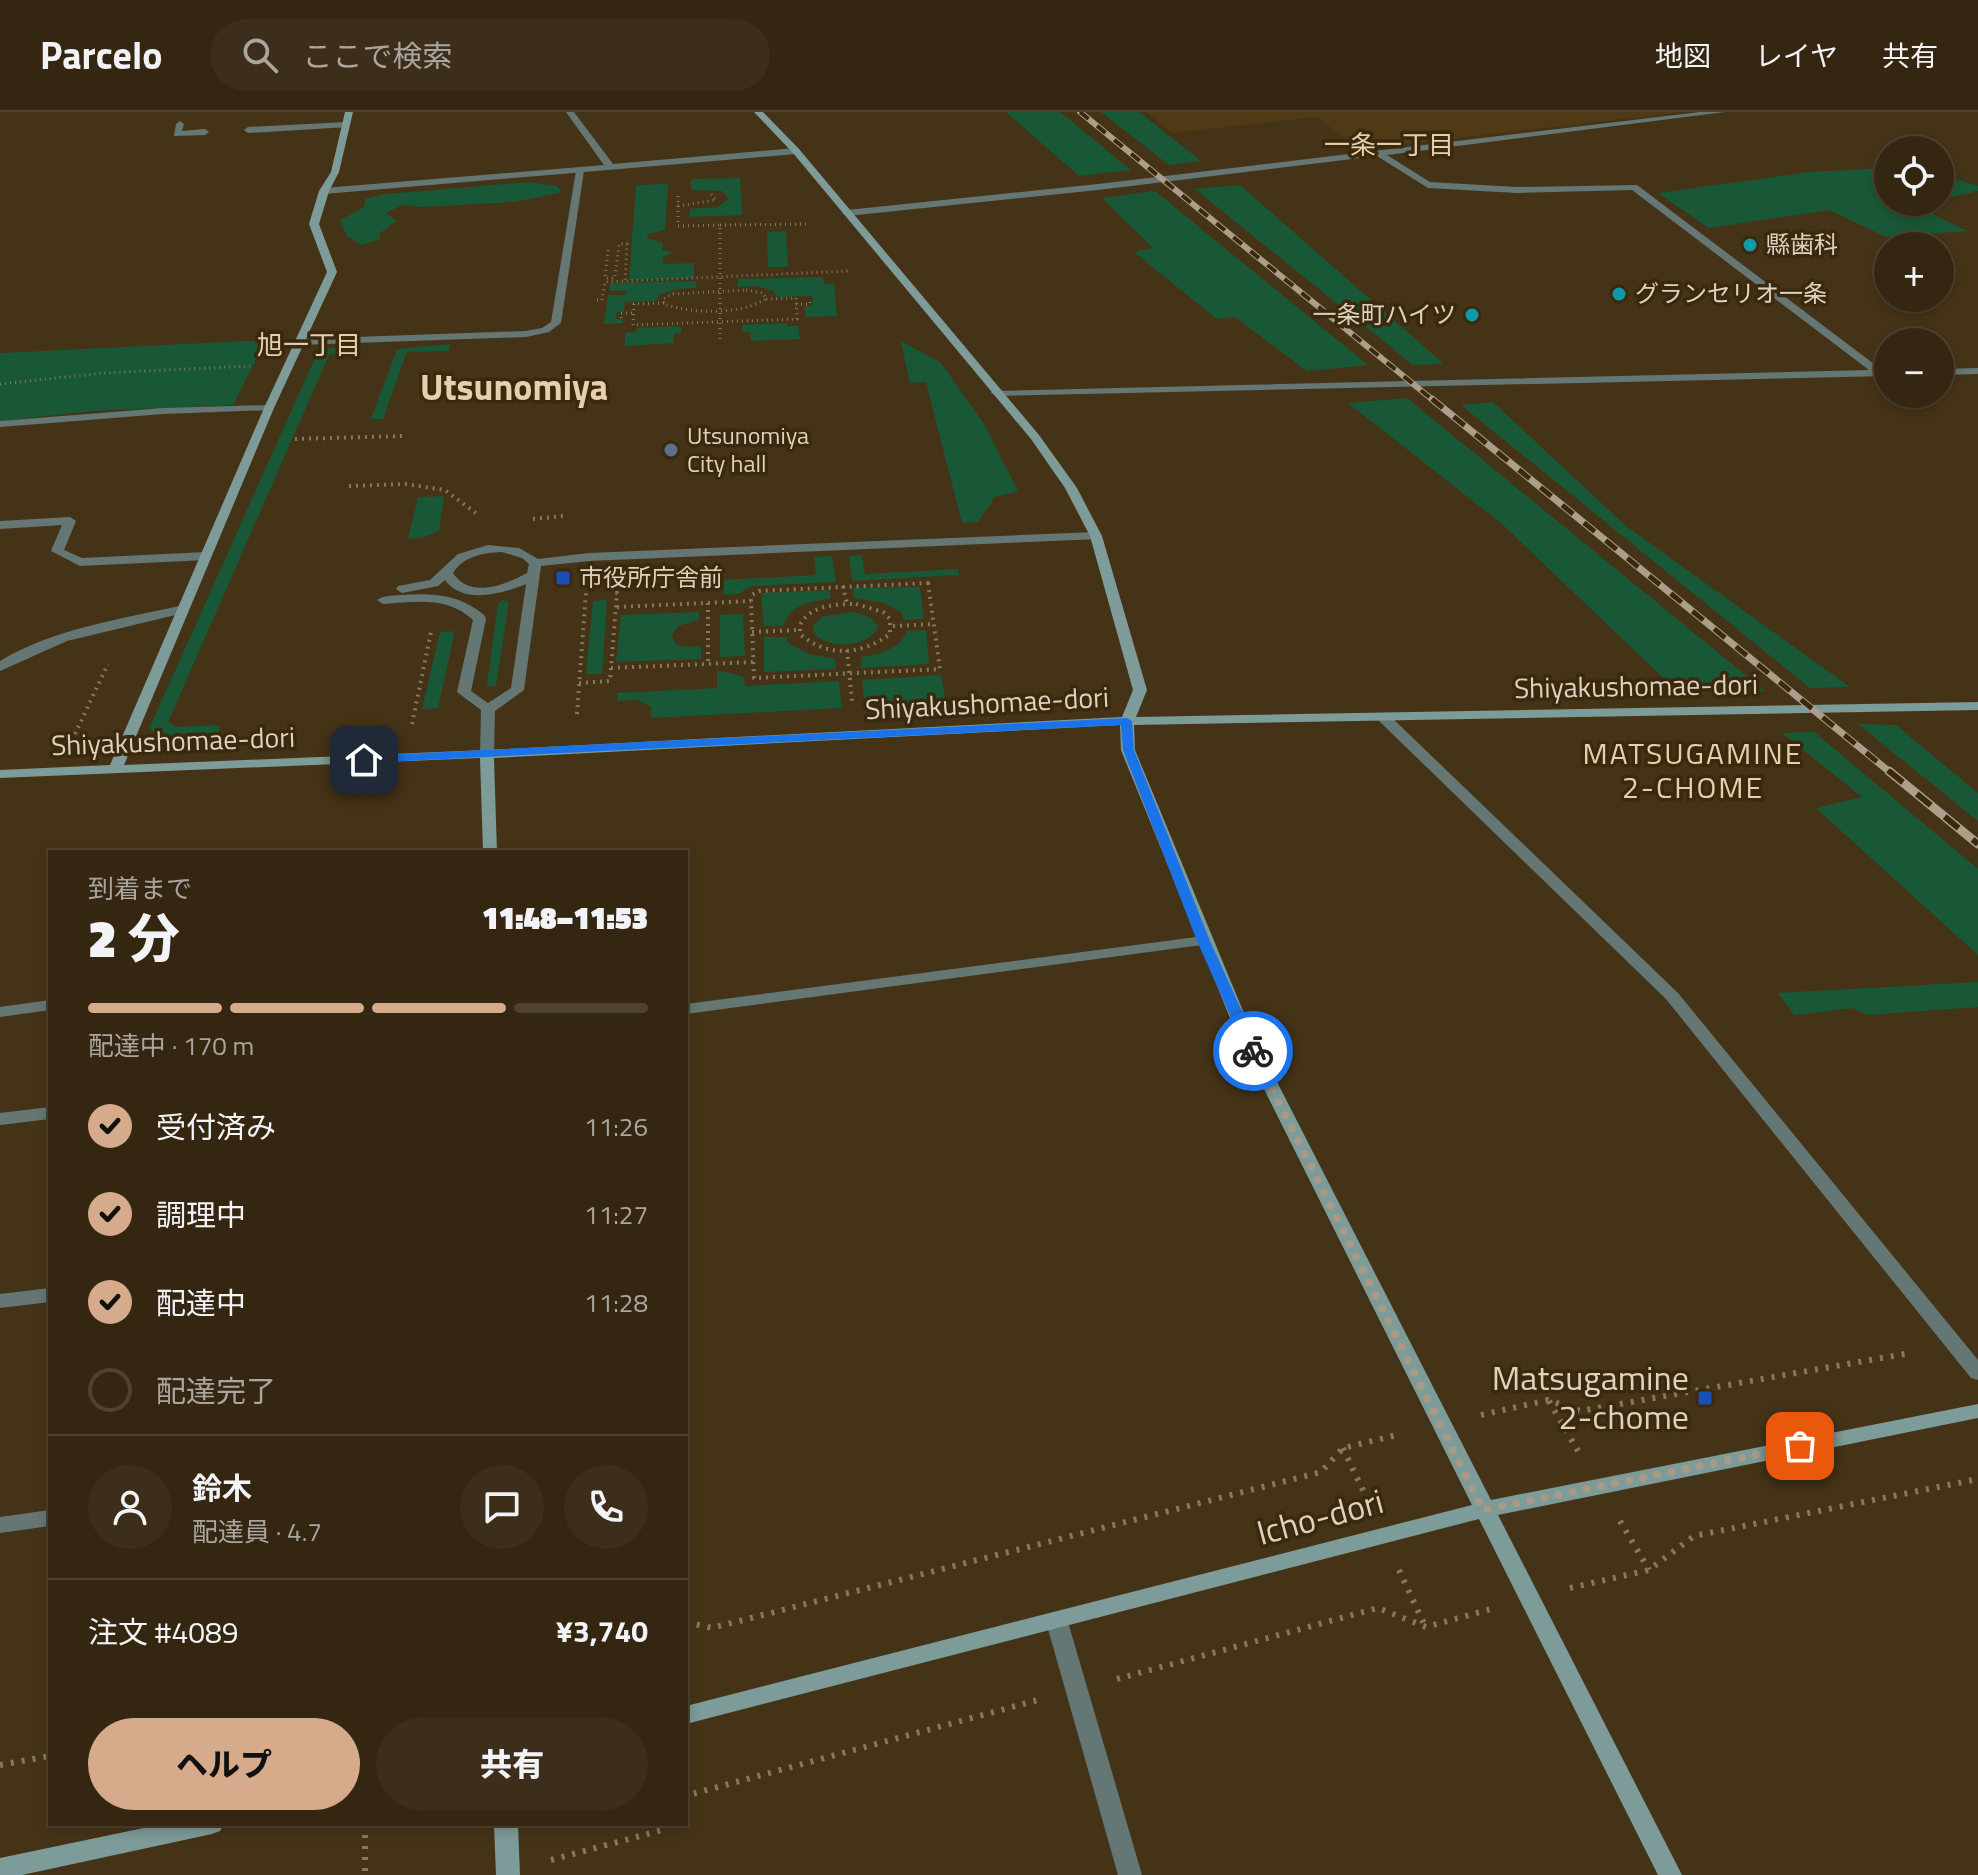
<!DOCTYPE html>
<html lang="ja">
<meta charset="utf-8">
<style>
body{margin:0;font-family:"Titillium Web","Noto Sans JP",sans-serif;background:#3c2e1a;color:#f1f3f6;height:100vh;display:flex;flex-direction:column;font-size:30px;white-space:nowrap}
*{box-sizing:border-box;margin:0}
p{font-size:26px;color:#a9a59f}
.icon{flex:none;width:44px;height:44px;fill:none;stroke:currentColor;stroke-width:2;stroke-linecap:round;stroke-linejoin:round}
.map{position:relative;flex:1;overflow:hidden}
.sheet{position:absolute;left:48px;top:738px;width:640px;height:976px;display:flex;flex-direction:column;background:#342611;border-radius:0px;box-shadow:0 4px 12px #0003,0 0 0 2px #4e4331}
.sheet>*{flex:none}
.controls{position:absolute;left:1874px;top:24px;display:grid;gap:16px}
.controls a{display:grid;place-items:center;width:80px;height:80px;border-radius:50%;background:#342611;box-shadow:0 4px 12px #0003,0 0 0 2px #4e4331;font-size:40px}
.pin{position:absolute;display:grid;place-items:center;width:68px;height:68px;color:#fff;margin:-34px;border-radius:16px;box-shadow:0 4px 12px #0006}
.courier{position:absolute;display:grid;place-items:center;width:80px;height:80px;margin:-40px;border:6px solid #1a73e8;border-radius:50%;background:#fff;color:#222;box-shadow:0 2px 10px #0007}
.overview em{font-style:normal;font-weight:800}
.overview div{display:flex;flex-direction:column-reverse}
.overview{display:flex;align-items:center;justify-content:space-between;height:136px;padding:0 40px}
h1{font-size:52px;font-weight:800;line-height:60px}
.bar{display:grid;grid-template-columns:repeat(4,1fr);gap:12px 8px;align-content:center;height:96px;padding:0 40px}
.bar i{height:10px;border-radius:6px;background:#4e4331}
.bar .active{background:#d6ab8b}
.bar p{grid-column:span 4}
.line{display:flex;align-items:center;gap:20px;padding:0 40px;border-top:2px solid #4e4331}
.line div{flex:1}
.round{display:grid;place-items:center;flex:none;width:84px;height:84px;border-radius:42px;background:#3c2e1a}
ol{padding:0 40px;list-style:none}
li{display:flex;align-items:center;gap:24px;height:88px}
li p{margin-inline-start:auto}
li .icon{padding:8px;border-radius:50%;background:#d6ab8b;color:#111;stroke-width:4}
li:last-child{color:#a9a59f}
li i{width:44px;height:44px;border:4px solid #4e4331;border-radius:50%}
.primary-button{display:flex;gap:16px;margin-top:auto;padding:16px 40px}
.primary-button a{flex:1;height:92px;border-radius:48px;background:#d6ab8b;color:#111;font-size:32px;font-weight:800;line-height:92px;text-align:center}
.primary-button a+a{background:#3c2e1a;color:#f1f3f6}
header{display:flex;align-items:center;gap:48px;box-sizing:border-box;height:112px;padding:0 40px;background:#342611;border-bottom:2px solid #4e4331}
header strong{font-size:38px}
nav{display:flex;gap:44px;margin-inline-start:auto;font-size:28px}
.search{width:560px;height:72px;background:#3c2e1a;display:flex;align-items:center;gap:20px;box-sizing:border-box;padding:0 28px;border-radius:44px;color:#a9a59f;font-size:30px}
.map>svg:first-child{display:block}
.built{fill:#503a16}
.green{fill:#195836}
.lines{fill:none;stroke-linecap:round;stroke-linejoin:round}
.path-far2{stroke:#867760;stroke-width:3;stroke-dasharray:1 4;stroke-linecap:butt}
.path-far1{stroke:#867760;stroke-width:4;stroke-dasharray:2 5;stroke-linecap:butt}
.path{stroke:#867760;stroke-width:6;stroke-dasharray:3 8;stroke-linecap:butt}
.lane{fill:#647775;fill-rule:evenodd}
.street{fill:#647775;fill-rule:evenodd}
.secondary{fill:#7d9b98;fill-rule:evenodd}
.rail-far2-casing{stroke:#ab9e8a;stroke-width:6}
.rail-far1-casing{stroke:#ab9e8a;stroke-width:7}
.rail-casing{stroke:#ab9e8a;stroke-width:9}
.rail-far2{stroke:#3b290d;stroke-width:4;stroke-dasharray:11;stroke-linecap:butt}
.rail-far1{stroke:#3b290d;stroke-width:5;stroke-dasharray:14;stroke-linecap:butt}
.rail{stroke:#3b290d;stroke-width:6;stroke-dasharray:18;stroke-linecap:butt}
.route{fill:#1a73e8}
.done{stroke:#a89a86;stroke-width:8;stroke-dasharray:0 14.4}
.culture-dot{fill:#0f9aa8;stroke:#3b290d;stroke-width:3}
.service-dot{fill:#5c6f8a;stroke:#3b290d;stroke-width:3}
.transit-dot{fill:#1a4fb4;stroke:#3b290d;stroke-width:3}
.labels{text-anchor:middle;stroke-width:7;stroke-linejoin:round;paint-order:stroke}
.far-poi-label{font-size:24px;fill:#ddd2c2;stroke:#3b290d;text-anchor:start}
.far-neighbourhood-label{font-size:26px;fill:#e6cfaf;stroke:#3b290d}
.street-label{font-size:28px;fill:#ddd2c2;stroke:#3b290d}
.neighbourhood-label{font-size:30px;letter-spacing:2px;fill:#e6cfaf;stroke:#3b290d}
.near-poi-label{font-size:34px;fill:#ddd2c2;stroke:#3b290d;text-anchor:end}
.near-street-label{font-size:34px;fill:#ddd2c2;stroke:#3b290d}
.far-town-label{font-size:36px;font-weight:bold;fill:#e6cfaf;stroke:#3b290d}
</style>
<header>
<strong>Parcelo</strong>
<div class="search"><svg class="icon" aria-label="search" viewBox="0 0 24 24"><circle cx="10" cy="10" r="6"/><path d="M15 15l6 6"/></svg>ここで検索</div>
<nav><a>地図</a><a>レイヤ</a><a>共有</a></nav>
</header>
<div class="map">
<svg width="1978" height="1763" viewBox="0 0 1978 1763">
<rect width="100%" height="100%" fill="#453317"/>
<polygon class="built" points="1146,0 1684,0 1361,37 1316,5 1172,21"/>
<g class="green">
<polygon points="1006,0 1060,0 1131,58 1079,64"/>
<polygon points="1101,0 1139,0 1201,49 1169,53"/>
<polygon points="1888,56 1888,90 1932,90 1916,94 1967,119 1886,125 1829,98 1709,116 1658,81 1810,60"/>
<polygon points="1940,62 1978,74 1978,79 1940,88"/>
<polygon points="740,66 742,103 689,105 690,97 717,95 729,87 722,79 691,78 691,67"/>
<polygon points="529,70 557,74 562,80 514,90 421,95 402,93 386,101 397,109 380,121 380,127 362,133 347,124 340,108 364,95 365,87 385,82"/>
<polygon points="668,72 665,118 648,122 647,126 663,131 662,138 673,140 663,146 663,152 694,151 694,166 629,168 636,73"/>
<polygon points="1240,73 1444,252 1413,253 1195,77"/>
<polygon points="1155,79 1368,253 1307,259 1235,205 1217,207 1134,140 1153,136 1102,86"/>
<polygon points="786,119 788,155 768,155 767,120"/>
<polygon points="823,165 824,172 834,171 837,204 805,205 805,194 813,193 812,184 777,185 774,179 757,174 738,175 738,167"/>
<polygon points="696,169 696,176 676,177 659,183 656,189 625,190 624,200 617,200 616,207 623,207 623,211 604,212 608,183 626,183 626,179 609,179 610,171"/>
<polygon points="787,211 787,214 798,214 800,227 751,229 750,220 743,219 742,213"/>
<polygon points="681,214 681,221 674,222 674,231 625,234 625,221 636,220 637,216"/>
<polygon points="266,228 233,293 93,299 0,309 0,241"/>
<polygon points="901,229 941,251 984,312 1018,379 995,385 978,410 962,411 926,270 910,271"/>
<polygon points="450,232 449,239 407,240 383,307 371,307 397,237"/>
<polygon points="356,235 362,238 329,243 168,610 176,615 220,613 218,622 163,624 149,617 319,237"/>
<polygon points="1407,286 1765,579 1679,581 1501,411 1348,291"/>
<polygon points="1493,290 1626,414 1850,575 1810,576 1461,293"/>
<polygon points="444,384 439,419 422,426 408,427 418,385"/>
<polygon points="862,443 865,462 958,457 959,463 852,469 849,444"/>
<polygon points="832,444 836,470 751,474 738,482 724,483 724,468 816,463 814,445"/>
<polygon points="920,475 924,507 903,508 902,501 885,491 854,486 853,476"/>
<path d="M830,478v9c-18,2 -41,6 -46,26l-20,1 -3,-33z"/>
<polygon points="503,488 509,490 496,573 490,575 487,572 498,491"/>
<polygon points="607,488 602,562 586,562 593,489"/>
<polygon points="699,500 699,508 678,514 672,523 675,531 684,535 701,534 701,547 616,550 621,503"/>
<path d="M852,500l18,5 8,9c-9,23 -51,24 -65,6v-6l9,-9z"/>
<polygon points="743,502 745,544 720,545 720,503"/>
<path d="M926,518l3,34 -68,4v-11c19,-3 38,-7 46,-26z"/>
<polygon points="455,519 438,596 422,597 440,520"/>
<polygon points="764,525 786,525 788,531 809,542 835,547 836,557 764,560"/>
<polygon points="717,558 744,565 745,574 839,569 842,596 651,606 651,595 638,588 617,589 617,581 717,576"/>
<polygon points="941,563 946,590 865,594 862,568"/>
<polygon points="1858,612 1896,613 1978,681 1978,709"/>
<polygon points="1814,620 1978,757 1978,843 1816,696 1862,685 1782,621"/>
<polygon points="1978,870 1978,895 1868,903 1852,896 1794,903 1778,881"/>
</g>
<g class="lines">
<g class="path-far2">
<polyline points="678,84 678,114 720,113 720,228"/>
<polyline points="678,94 716,88 711,82"/>
<polyline points="720,113 810,112"/>
<polyline points="608,138 605,166 615,166 619,132 627,132 625,170"/>
<path d="M746,178l17,3 3,6c-26,16 -74,15 -102,5l-1,-5 10,-5z"/>
<polyline points="597,188 602,188 605,170 848,159"/>
<polyline points="664,191 634,192 633,213 797,207 796,186 766,187"/>
<polyline points="796,192 810,192 810,186"/>
<polyline points="621,206 621,201 634,201"/>
<polyline points="0,272 104,261 250,254"/>
</g>
<g class="path-far1">
<polyline points="295,327 402,324"/>
<polyline points="349,374 405,372 445,378 477,402"/>
<polyline points="533,407 564,404"/>
<polygon points="928,471 940,557 754,566 751,489 752,483 759,479"/>
<polyline points="843,474 847,492"/>
<polyline points="708,491 708,552"/>
<path d="M856,492l27,8 7,7v15c-28,21 -63,24 -90,0v-9c10,-20 36,-21 56,-21z"/>
<polyline points="617,495 751,489"/>
<polyline points="893,514 934,512"/>
<polyline points="752,520 799,518"/>
<polyline points="847,538 852,589"/>
<polyline points="611,556 753,550"/>
<polyline points="579,571 610,569 617,481 614,481"/>
<polyline points="577,602 586,480"/>
<polyline points="412,612 431,520"/>
<polyline points="75,622 108,552"/>
</g>
<g class="path">
<polyline points="1549,1289 1578,1339"/>
<polyline points="1481,1303 1548,1288 1580,1299 1910,1241"/>
<polyline points="1343,1336 1367,1387"/>
<polyline points="1620,1409 1649,1458"/>
<polyline points="1399,1458 1425,1514"/>
<polyline points="1570,1476 1649,1458 1694,1424 1978,1367"/>
<polyline points="686,1510 712,1516 1321,1360 1343,1336 1401,1322"/>
<polyline points="1117,1567 1378,1496 1426,1515 1491,1497"/>
<polyline points="0,1653 50,1644"/>
<polyline points="686,1689 692,1682 1038,1588"/>
<polyline points="365,1712 365,1763"/>
<polyline points="551,1748 662,1718 667,1712"/>
</g>
<g class="lane">
<polygon points="180,9 184,12 182,19 205,17 209,20 205,23 174,24 176,12"/>
<polygon points="346,10 349,11 349,15 248,21 244,18 248,15"/>
<polygon points="580,56 584,59 561,211 549,220 526,225 298,233 293,230 298,227 526,219 542,216 551,210 576,59"/>
<path d="M1096,420l4,1v6l-511,22 -48,5 -17,124 -29,21 -1,43 -7,4 -7,-4 1,-44 -24,-18 16,-72c-26,-24 -57,-18 -90,-16l-6,-4c7,-5 15,-4 24,-5 32,-2 59,-1 84,21l1,3 -15,72 17,12 23,-15 15,-104c-24,10 -63,21 -81,-4l-7,6 -36,7 -6,-4 2,-3 32,-6 28,-26 30,-9 31,3 19,11 51,-6zM502,440l20,6 7,6 -2,9c-22,12 -57,26 -74,0 11,-17 29,-20 49,-21z"/>
<path d="M184,493l4,1v6l-121,29 -67,30v-10c55,-33 122,-42 184,-56z"/>
</g>
<g class="street">
<polygon points="566,0 574,0 613,52 796,36 800,39 796,42 324,82 319,79 324,76 604,53"/>
<polygon points="1700,0 1725,0 1387,43 1430,70 1517,75 1637,73 1882,258 1888,258 1888,264 996,284 991,281 992,279 1869,258 1632,78 1517,81 1428,76 1377,44 1098,78 847,104 842,101 847,98 1098,72"/>
<polygon points="1978,256 1978,262 1940,263 1940,257"/>
<polygon points="269,293 273,294 273,298 163,302 0,315 0,309 163,296"/>
<polygon points="70,405 76,409 64,438 82,446 206,440 212,444 206,448 80,454 51,439 62,413 0,417 0,409"/>
<polygon points="1383,601 1388,602 1678,881 1978,1248 1978,1268 1971,1266 1666,887 1378,608 1378,602"/>
<polygon points="1204,824 1209,826 1212,829 1209,832 686,902 686,892"/>
<polygon points="50,888 50,898 0,905 0,895"/>
<polygon points="50,995 50,1007 0,1013 0,1001"/>
<polygon points="50,1176 50,1190 0,1196 0,1182"/>
<polygon points="50,1398 50,1414 0,1421 0,1405"/>
<polygon points="1057,1501 1065,1504 1068,1510 1142,1763 1118,1763 1046,1510 1049,1504"/>
</g>
<g class="secondary">
<polygon points="345,0 353,0 339,60 329,79 319,112 337,160 274,296 124,653 487,638 1122,605 1133,578 1090,424 1065,376 1031,327 793,41 754,0 763,0 799,37 1039,323 1077,376 1102,424 1147,578 1136,605 1978,590 1978,598 1134,613 1135,638 1253,923 1491,1388 1978,1292 1978,1306 1498,1403 1682,1763 1658,1763 1479,1407 686,1612 686,1594 1472,1393 1237,923 1121,638 1120,613 494,646 497,740 483,740 480,646 0,666 0,658 110,653 264,296 327,160 309,112 319,79 331,60"/>
<polygon points="163,1712 224,1712 220,1719 212,1722 22,1763 0,1763 0,1746"/>
<polygon points="494,1712 518,1712 520,1763 496,1763"/>
</g>
<g class="rail-far2-casing">
<polyline id="rail-far2" points="1080,0 1434,289"/>
</g>
<g class="rail-far1-casing">
<polyline id="rail-far1" points="1432,287 1891,661"/>
</g>
<g class="rail-casing">
<polyline id="rail" points="1889,659 1978,732"/>
</g>
<use href="#rail-far2" class="rail-far2"/>
<use href="#rail-far1" class="rail-far1"/>
<use href="#rail" class="rail"/>
</g>
<polygon class="route" points="1127,606 1132,609 1134,638 1210,829 1260,939 1258,942 1248,942 1246,939 1197,829 1123,638 1121,613 364,651 359,648 364,644"/>
<g class="lines">
<polyline class="done" points="1253,939 1483,1398 1800,1334"/>
</g>
<g class="culture-dot">
<circle cx="1750" cy="133" r="8"/>
<circle cx="1619" cy="182" r="8"/>
<circle cx="1472" cy="203" r="8"/>
</g>
<circle class="service-dot" cx="671" cy="338" r="8"/>
<g class="transit-dot">
<rect x="555" y="458" width="16" height="16" rx="4"/>
<rect x="1697" y="1278" width="16" height="16" rx="4"/>
</g>
<g class="labels">
<g class="far-poi-label">
<text x="1766" y="141">縣歯科</text>
<text x="1635" y="190">グランセリオ一条</text>
<text x="1456" y="211" text-anchor="end">一条町ハイツ</text>
<text x="687" y="332">Utsunomiya<tspan x="687" dy="28">City hall</tspan></text>
<text x="579" y="474">市役所庁舎前</text>
</g>
<g class="far-neighbourhood-label">
<text x="1389" y="42">一条一丁目</text>
<text x="309" y="242">旭一丁目</text>
</g>
<g class="street-label">
<text transform="translate(1636 574) rotate(-1)" y="10">Shiyakushomae-dori</text>
<text transform="translate(987 591) rotate(-3)" y="10">Shiyakushomae-dori</text>
<text transform="translate(173 629) rotate(-2)" y="10">Shiyakushomae-dori</text>
</g>
<g class="neighbourhood-label">
<text x="1693" y="652">MATSUGAMINE<tspan x="1693" dy="34">2-CHOME</tspan></text>
</g>
<g class="near-poi-label">
<text x="1689" y="1278">Matsugamine<tspan x="1689" dy="39">2-chome</tspan></text>
</g>
<g class="near-street-label">
<text transform="translate(1320 1405) rotate(-15)" y="12">Icho-dori</text>
</g>
<g class="far-town-label">
<text x="514" y="288">Utsunomiya</text>
</g>
</g>
</svg>
<div class="controls">
<a><svg class="icon" aria-label="locate" viewBox="0 0 24 24"><circle cx="12" cy="12" r="6"/><path d="M12 2v4M12 18v4M2 12h4M18 12h4"/></svg></a>
<a>+</a>
<a>−</a>
</div>
<div class="pin" style="left:1800px;top:1334px;background:#ea580c"><svg class="icon" aria-label="bag" viewBox="0 0 24 24"><path d="M5 8h14l-1 12H6zM9 8a3 3 0 0 1 6 0"/></svg></div>
<div class="pin" style="left:364px;top:648px;background:#1f2937"><svg class="icon" aria-label="home" viewBox="0 0 24 24"><path d="M3 11l9-7 9 7M6 9v11h12V9"/></svg></div>
<div class="courier" style="left:1253px;top:939px"><svg class="icon" aria-label="bike" viewBox="0 0 24 24"><circle cx="6" cy="16" r="4"/><circle cx="18" cy="16" r="4"/><path d="M6 16l4-8h5l3 8M10 8l3 8H6M13 5h3"/></svg></div>
<section class="sheet">
<div class="overview"><div><h1>2 分</h1><p>到着まで</p></div><em>11:48–11:53</em></div>
<div class="bar"><i class="active"></i><i class="active"></i><i class="active"></i><i></i><p>配達中 · 170 m</p></div>
<ol>
<li><svg class="icon" aria-label="check" viewBox="0 0 24 24"><path d="M5 12l5 5 9-10"/></svg>受付済み<p>11:26</p></li>
<li><svg class="icon" aria-label="check" viewBox="0 0 24 24"><path d="M5 12l5 5 9-10"/></svg>調理中<p>11:27</p></li>
<li><svg class="icon" aria-label="check" viewBox="0 0 24 24"><path d="M5 12l5 5 9-10"/></svg>配達中<p>11:28</p></li>
<li><i></i>配達完了</li>
</ol>
<div class="line" style="height:144px"><a class="round"><svg class="icon" aria-label="person" viewBox="0 0 24 24"><circle cx="12" cy="8" r="4"/><path d="M4 21q1-7 8-7t8 7"/></svg></a><div><b>鈴木</b><p>配達員 · 4.7</p></div><a class="round"><svg class="icon" aria-label="chat" viewBox="0 0 24 24"><path d="M4 5h16v11H9l-5 4z"/></svg></a><a class="round"><svg class="icon" aria-label="phone" viewBox="0 0 24 24"><path d="M5 4h4l2 5-3 2q2 4 5 5l2-3 5 2v4C11 20 4 13 5 4z"/></svg></a></div>
<div class="line" style="height:104px"><div>注文 #4089</div><b>¥3,740</b></div>
<div class="primary-button"><a>ヘルプ</a><a>共有</a></div>
</section>
</div>
